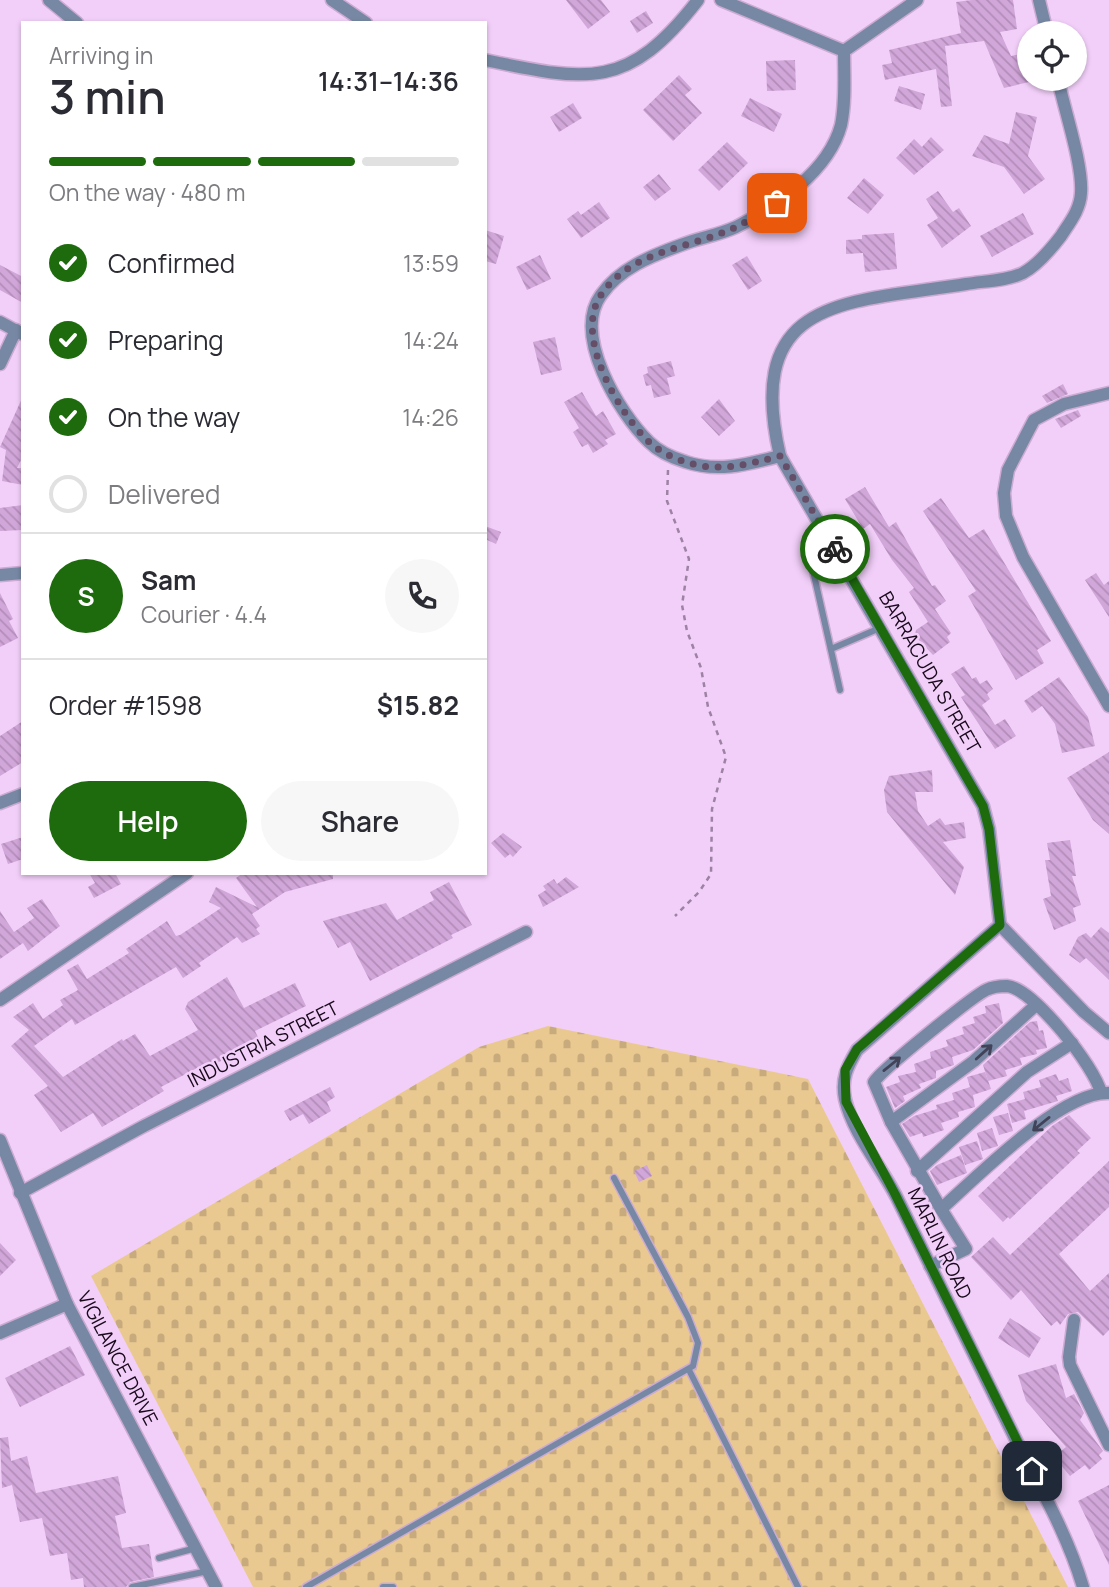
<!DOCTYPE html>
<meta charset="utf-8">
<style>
body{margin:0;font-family:Manrope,sans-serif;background:#f7f7f7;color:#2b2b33;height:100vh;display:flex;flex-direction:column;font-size:26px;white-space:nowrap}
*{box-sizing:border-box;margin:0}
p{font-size:23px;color:#7c7c81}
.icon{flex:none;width:38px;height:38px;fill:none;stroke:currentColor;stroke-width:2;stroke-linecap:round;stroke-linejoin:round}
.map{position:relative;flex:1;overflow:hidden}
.side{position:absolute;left:21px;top:21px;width:466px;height:854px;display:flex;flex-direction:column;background:#fff;border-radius:0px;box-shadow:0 2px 5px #0004}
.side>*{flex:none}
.buttons{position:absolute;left:1017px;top:21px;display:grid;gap:14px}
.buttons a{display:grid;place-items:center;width:70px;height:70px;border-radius:50%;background:#fff;box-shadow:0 2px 5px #0004;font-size:35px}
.pin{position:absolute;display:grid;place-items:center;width:60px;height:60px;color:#fff;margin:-30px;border-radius:14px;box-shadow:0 4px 10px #0006}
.courier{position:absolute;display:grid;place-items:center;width:70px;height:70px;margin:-35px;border:5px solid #1e6b0d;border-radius:50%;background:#fff;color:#222;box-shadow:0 2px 9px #0007}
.overview em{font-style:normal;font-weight:600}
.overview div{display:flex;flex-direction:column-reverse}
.overview{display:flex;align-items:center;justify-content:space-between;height:119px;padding:0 28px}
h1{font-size:46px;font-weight:600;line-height:52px}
.bar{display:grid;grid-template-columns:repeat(4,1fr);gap:10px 7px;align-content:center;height:84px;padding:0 28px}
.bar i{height:9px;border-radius:5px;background:#e1e1e2}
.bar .selected{background:#1e6b0d}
.bar p{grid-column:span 4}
.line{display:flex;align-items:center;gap:18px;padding:0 28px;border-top:2px solid #e1e1e2}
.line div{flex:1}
.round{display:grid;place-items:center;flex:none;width:74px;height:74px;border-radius:37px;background:#f7f7f7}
ol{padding:0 28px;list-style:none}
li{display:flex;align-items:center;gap:21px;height:77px}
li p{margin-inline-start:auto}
li .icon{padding:7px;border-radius:50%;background:#1e6b0d;color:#fff;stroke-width:4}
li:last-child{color:#7c7c81}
li i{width:38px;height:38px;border:4px solid #e1e1e2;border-radius:50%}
.action{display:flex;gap:14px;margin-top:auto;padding:14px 28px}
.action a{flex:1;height:80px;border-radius:42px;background:#1e6b0d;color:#fff;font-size:28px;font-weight:600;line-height:80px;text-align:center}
.action a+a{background:#f7f7f7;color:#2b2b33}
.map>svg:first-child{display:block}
.cemetery{fill:url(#cemetery-stones)}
.building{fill:url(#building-back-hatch)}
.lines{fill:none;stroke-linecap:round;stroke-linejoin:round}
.service-casing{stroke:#cbabd1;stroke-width:9}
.minor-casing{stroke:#cbabd1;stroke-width:15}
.path{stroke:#9d82a3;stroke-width:2.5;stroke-dasharray:5 5;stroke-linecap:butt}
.service{stroke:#7788a5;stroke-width:6}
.minor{stroke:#7788a5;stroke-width:12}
.oneway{stroke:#424259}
.done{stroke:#644e68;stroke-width:7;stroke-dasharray:0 12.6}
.route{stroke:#1e6b0d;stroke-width:9}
.labels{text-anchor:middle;stroke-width:5;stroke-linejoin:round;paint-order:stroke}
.street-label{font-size:19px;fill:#17081a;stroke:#f2cff9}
</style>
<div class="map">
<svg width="1109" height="1587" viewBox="0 0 1109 1587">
<defs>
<pattern id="cemetery-stones" width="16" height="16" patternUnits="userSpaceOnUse" patternTransform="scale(1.75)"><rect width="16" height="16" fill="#eac991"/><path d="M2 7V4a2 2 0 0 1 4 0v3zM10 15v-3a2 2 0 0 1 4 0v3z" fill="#c8ab7c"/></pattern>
<pattern id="building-back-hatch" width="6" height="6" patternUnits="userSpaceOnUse" patternTransform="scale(1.75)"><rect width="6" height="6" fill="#d1a6d9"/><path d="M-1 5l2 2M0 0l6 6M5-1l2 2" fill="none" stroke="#b38dba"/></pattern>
</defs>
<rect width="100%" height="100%" fill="#f2cff9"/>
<polygon class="cemetery" points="548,1026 808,1079 1068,1587 253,1587 91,1276 479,1047"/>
<g class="building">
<polygon points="566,0 601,0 610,12 588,29"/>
<polygon points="972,0 1013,0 1017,29 1000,32 1011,56 1029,52 1029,82 1004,88 984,41 945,46 952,106 941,107 936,69 885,80 882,65 892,63 889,50 961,33 956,2"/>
<polygon points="646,11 653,23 637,33 630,21"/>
<polygon points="795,60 796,90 767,91 766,61"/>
<polygon points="679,75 692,89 685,95 702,113 673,141 643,110"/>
<polygon points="899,86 925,94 921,110 894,101"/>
<polygon points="750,98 782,114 774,132 741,116"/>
<polygon points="573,103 582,118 559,132 550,117"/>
<polygon points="1016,112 1037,117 1028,156 1045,179 1024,194 1004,167 972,156 984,135 1009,144"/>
<polygon points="931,137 944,150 914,175 896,158 914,139 922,147"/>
<polygon points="727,142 748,163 719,191 698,170"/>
<polygon points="659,174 671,189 655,201 643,187"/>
<polygon points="864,178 884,195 868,214 847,198"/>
<polygon points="938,191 953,212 959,208 971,226 942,248 927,225 938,218 926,199"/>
<polygon points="599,202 610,218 581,238 567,219 578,211 581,215"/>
<polygon points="1023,213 1034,234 992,257 980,236"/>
<polygon points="485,230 504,236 496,264 485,261"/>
<polygon points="894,233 897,269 865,272 863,253 846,254 846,240 862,239 862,235"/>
<polygon points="540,255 551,279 527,290 516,267"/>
<polygon points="747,256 762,281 748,290 732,265"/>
<polygon points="0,265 23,277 23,303 0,290"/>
<polygon points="555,337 562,370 541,375 533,342"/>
<polygon points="671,361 675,376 667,378 671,394 654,398 651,385 646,386 643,375 648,373 647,367"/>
<polygon points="1063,384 1068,394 1047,403 1042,396"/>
<polygon points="582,392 596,416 603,411 616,434 605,440 608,444 593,453 588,444 582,447 573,432 579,428 564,402"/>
<polygon points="23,396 23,456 17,468 23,468 23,485 2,481 6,450 0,447"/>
<polygon points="719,399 735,421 719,436 701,417"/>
<polygon points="1078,410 1081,416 1061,428 1055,419"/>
<polygon points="865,487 889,527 896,522 932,586 935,585 946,601 935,609 951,633 947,637 950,642 933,655 915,636 916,630 928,622 909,592 914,588 892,560 870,524 863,529 845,499"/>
<polygon points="941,498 969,538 984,529 1051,641 1037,650 1044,663 1016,680 968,596 976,591 923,511"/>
<polygon points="23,505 23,530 0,531 0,508"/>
<polygon points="485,526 501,532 496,544 485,539"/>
<polygon points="1096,573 1104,585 1109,581 1109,617 1085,580"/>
<polygon points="0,593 13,619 9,621 18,638 0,647"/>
<polygon points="964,666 972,679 976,677 980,684 987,680 993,689 987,694 990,699 982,705 995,725 1005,719 1016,736 995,749 961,697 965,695 951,674"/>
<polygon points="1059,677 1088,717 1095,746 1062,753 1055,724 1042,706 1032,713 1024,701"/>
<polygon points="23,721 23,762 0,776 0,736"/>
<polygon points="1109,752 1109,834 1093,820 1067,778"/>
<polygon points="932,770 933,792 915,792 918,811 928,826 940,818 945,825 964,822 966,838 943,842 964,867 955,895 887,812 884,790 889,776"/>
<polygon points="503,833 522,847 513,857 510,854 505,858 491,843"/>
<polygon points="23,837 23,859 8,864 1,844"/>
<polygon points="1070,840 1076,876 1072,876 1081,905 1073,908 1076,921 1054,930 1043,899 1051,896 1045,860 1050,860 1047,843"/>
<polygon points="89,873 115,873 121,884 94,898 88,887 95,883"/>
<polygon points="243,873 333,873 333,879 285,892 252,914 260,926 256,929 260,934 242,943 237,937 199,963 201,966 183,978 176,967 75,1025 72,1019 34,1046 63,1077 122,1039 123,1041 135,1034 150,1056 198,1030 185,1009 188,1002 227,977 244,1008 295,983 306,1006 255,1031 258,1037 236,1048 239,1053 201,1070 199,1067 161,1087 164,1091 102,1127 93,1113 61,1132 34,1095 48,1086 11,1046 29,1030 13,1017 33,1003 43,1019 63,1005 60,1000 78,990 67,970 78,964 87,979 129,953 126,949 167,921 176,936 180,935 221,908 209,902 216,887 257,907 236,878"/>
<polygon points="566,877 579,887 543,907 538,895 546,890 543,886 554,879 557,884"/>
<polygon points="449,882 472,925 451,935 453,938 370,981 350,942 338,948 323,921 386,903 397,920 434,900 430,892"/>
<polygon points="42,899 60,926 28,951 23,943 0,959 0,911 14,932 34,918 27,908"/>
<polygon points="1101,927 1109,933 1109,980 1086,958 1080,963 1069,955 1078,937 1086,933 1091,938"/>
<polygon points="999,1003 1003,1023 973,1050 952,1057 954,1065 936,1071 936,1078 919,1084 921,1088 903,1096 905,1101 895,1108 886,1087 900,1082 898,1076 916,1072 914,1064 931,1058 930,1052 948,1046 946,1040 964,1034 962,1027 975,1023 973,1017 986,1013 985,1006"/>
<polygon points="1037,1021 1039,1031 1043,1030 1047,1048 1036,1050 1037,1054 1020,1058 1022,1065 1005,1070 1007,1076 988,1081 983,1065 1030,1022"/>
<polygon points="985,1072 991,1089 973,1095 975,1107 958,1112 959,1117 941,1123 944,1130 923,1137 922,1133 910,1137 902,1124 914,1116 937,1109 936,1105 954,1100 952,1093 970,1087 967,1077"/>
<polygon points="1056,1074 1059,1081 1068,1078 1072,1091 1056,1096 1058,1101 1024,1111 1026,1119 1012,1123 1007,1104 1025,1099 1023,1092 1041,1087 1039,1080"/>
<polygon points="330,1087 335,1097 327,1102 331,1111 309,1124 303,1114 290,1121 284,1111"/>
<polygon points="1008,1113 1013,1131 999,1135 993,1117"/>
<polygon points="1069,1115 1091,1138 1077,1151 1080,1153 1010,1219 1008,1217 1003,1222 978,1196 1052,1126"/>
<polygon points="992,1128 998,1146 982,1151 977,1133"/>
<polygon points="977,1141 983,1159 965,1165 959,1147"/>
<polygon points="961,1155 967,1173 937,1185 930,1171 937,1165"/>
<polygon points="1109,1161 1109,1207 1059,1254 1090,1291 1109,1273 1109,1330 1103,1336 1078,1312 1068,1314 1060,1325 1057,1321 1051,1326 1021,1290 1011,1300 971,1257 993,1237 1010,1255"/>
<polygon points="647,1165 652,1176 639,1182 634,1171"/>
<polygon points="0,1243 16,1260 0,1276"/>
<polygon points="1010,1318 1041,1338 1029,1358 998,1338"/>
<polygon points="70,1346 85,1375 20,1407 5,1378"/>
<polygon points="1056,1364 1066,1398 1074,1394 1084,1413 1080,1420 1103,1451 1099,1455 1102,1459 1089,1470 1085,1465 1070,1476 1054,1457 1066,1447 1026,1401 1018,1375"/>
<polygon points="8,1437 11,1461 27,1456 36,1493 118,1476 126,1513 115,1516 122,1548 149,1544 154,1577 130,1582 126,1587 84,1587 83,1578 71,1580 67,1553 50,1556 42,1518 20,1522 12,1485 2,1488 0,1438"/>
<polygon points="1109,1485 1109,1565 1078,1501"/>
</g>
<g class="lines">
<g class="service-casing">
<g id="service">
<polyline points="811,562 840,690"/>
<polyline points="831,649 880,628"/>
<polyline points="689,1370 798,1587"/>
<polyline points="159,1558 196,1548"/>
<polyline points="132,1587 208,1571"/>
<polyline points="306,1587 693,1366 698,1343 688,1317 614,1178"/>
<polyline points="383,1587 393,1587"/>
</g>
</g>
<g class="minor-casing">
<g id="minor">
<polyline points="49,0 77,23"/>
<polyline points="332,0 366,23"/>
<polyline points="721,0 844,51"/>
<polyline points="1039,0 1047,33"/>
<polyline points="844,51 917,0"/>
<path d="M485,60c104,22 143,30 213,-60"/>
<polyline points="0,322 22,334"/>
<polyline points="0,364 16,330"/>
<polyline points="1109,393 1064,404 1034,420 1008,470 1004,493 1006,516 1023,557 1109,706"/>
<path d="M780,456c-32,8 -61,17 -94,6 -13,-4 -27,-10 -37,-20 -30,-29 -77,-107 -48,-147 19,-27 50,-39 80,-50 18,-7 38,-10 55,-18 40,-20 93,-56 105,-102 5,-24 3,-50 3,-74"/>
<polyline points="0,575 23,573"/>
<polyline points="0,803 23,794"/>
<path d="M1000,925l-11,-96 -6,-23 -203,-350c-37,-160 66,-153 186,-172 18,-3 41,-3 57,-11 15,-8 28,-24 38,-37 9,-14 19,-26 20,-43 2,-29 -17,-84 -23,-114"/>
<path d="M1000,925l-143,125c-10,17 -16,29 -12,49 8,35 36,67 52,99 40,81 80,162 120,244 24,47 51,94 66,145"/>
<polyline points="1000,925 1084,1012 1109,1033"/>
<polyline points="0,1000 187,873"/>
<path d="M1101,1093c-6,-26 -68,-105 -94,-107 -6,0 -15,1 -21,4 -14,7 -105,80 -112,92l17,40 50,87c36,-32 120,-118 168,-116"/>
<polyline points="891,1122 974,1061 1036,1005"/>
<polyline points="0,1140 67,1304 216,1587"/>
<polyline points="917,1171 1027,1072 1072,1043"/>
<polyline points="20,1193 144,1126 526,932"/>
<polyline points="930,1266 966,1249 941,1209"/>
<polyline points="1074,1320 1069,1357 1070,1365 1109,1445"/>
<polyline points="0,1333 67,1304"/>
</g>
</g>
<polyline class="path" points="668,470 667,501 689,559 682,605 687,631 701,668 708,707 726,757 712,809 711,874 699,892 675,916"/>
<use href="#service" class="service"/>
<use href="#minor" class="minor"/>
</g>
<defs><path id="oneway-shaft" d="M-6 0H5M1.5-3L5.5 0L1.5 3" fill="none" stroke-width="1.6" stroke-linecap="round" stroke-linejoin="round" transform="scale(1.75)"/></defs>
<g class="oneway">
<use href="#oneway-shaft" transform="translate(984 1052) rotate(-42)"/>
<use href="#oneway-shaft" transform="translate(892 1064) rotate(-39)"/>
<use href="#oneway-shaft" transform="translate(1041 1124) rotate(141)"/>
</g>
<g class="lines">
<path class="done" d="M777,203c-14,8 -27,17 -41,24 -46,22 -104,22 -135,68 -28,41 18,118 48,147 11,10 24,16 37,20 33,11 62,2 94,-6l55,93"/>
<polyline class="route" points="835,549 983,806 989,829 1000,925 857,1049 845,1070 846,1102 895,1194 1032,1471"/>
</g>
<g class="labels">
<g class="street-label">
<text transform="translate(930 672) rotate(60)" y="7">BARRACUDA STREET</text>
<text transform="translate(263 1044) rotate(-27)" y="7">INDUSTRIA STREET</text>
<text transform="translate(940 1243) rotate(64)" y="7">MARLIN ROAD</text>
<text transform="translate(118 1358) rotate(62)" y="7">VIGILANCE DRIVE</text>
</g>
</g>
</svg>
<div class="buttons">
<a><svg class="icon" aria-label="locate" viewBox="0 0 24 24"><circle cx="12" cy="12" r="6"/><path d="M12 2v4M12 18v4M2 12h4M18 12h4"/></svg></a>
</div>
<div class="pin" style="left:777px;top:203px;background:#ea580c"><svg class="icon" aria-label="bag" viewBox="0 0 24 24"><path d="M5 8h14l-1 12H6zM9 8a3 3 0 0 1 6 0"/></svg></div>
<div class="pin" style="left:1032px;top:1471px;background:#1f2937"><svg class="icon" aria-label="home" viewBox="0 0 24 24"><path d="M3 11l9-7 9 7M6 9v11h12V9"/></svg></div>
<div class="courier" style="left:835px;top:549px"><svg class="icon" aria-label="bike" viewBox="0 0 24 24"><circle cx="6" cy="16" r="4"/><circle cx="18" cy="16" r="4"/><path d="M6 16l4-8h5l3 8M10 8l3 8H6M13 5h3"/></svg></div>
<section class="side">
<div class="overview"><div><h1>3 min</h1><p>Arriving in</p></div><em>14:31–14:36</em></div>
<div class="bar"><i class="selected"></i><i class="selected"></i><i class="selected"></i><i></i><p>On the way · 480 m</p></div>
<ol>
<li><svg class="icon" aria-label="check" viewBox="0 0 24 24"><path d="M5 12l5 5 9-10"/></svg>Confirmed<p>13:59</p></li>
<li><svg class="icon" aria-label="check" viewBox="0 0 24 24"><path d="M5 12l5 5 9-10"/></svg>Preparing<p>14:24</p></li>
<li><svg class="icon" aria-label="check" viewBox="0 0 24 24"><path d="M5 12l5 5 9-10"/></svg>On the way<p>14:26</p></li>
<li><i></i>Delivered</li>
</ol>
<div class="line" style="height:126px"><b class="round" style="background:#1e6b0d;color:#fff">S</b><div><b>Sam</b><p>Courier · 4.4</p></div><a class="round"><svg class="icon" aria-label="phone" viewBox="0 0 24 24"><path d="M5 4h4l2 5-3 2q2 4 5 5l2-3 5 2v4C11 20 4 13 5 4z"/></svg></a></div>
<div class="line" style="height:91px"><div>Order #1598</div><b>$15.82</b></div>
<div class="action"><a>Help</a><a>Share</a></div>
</section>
</div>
